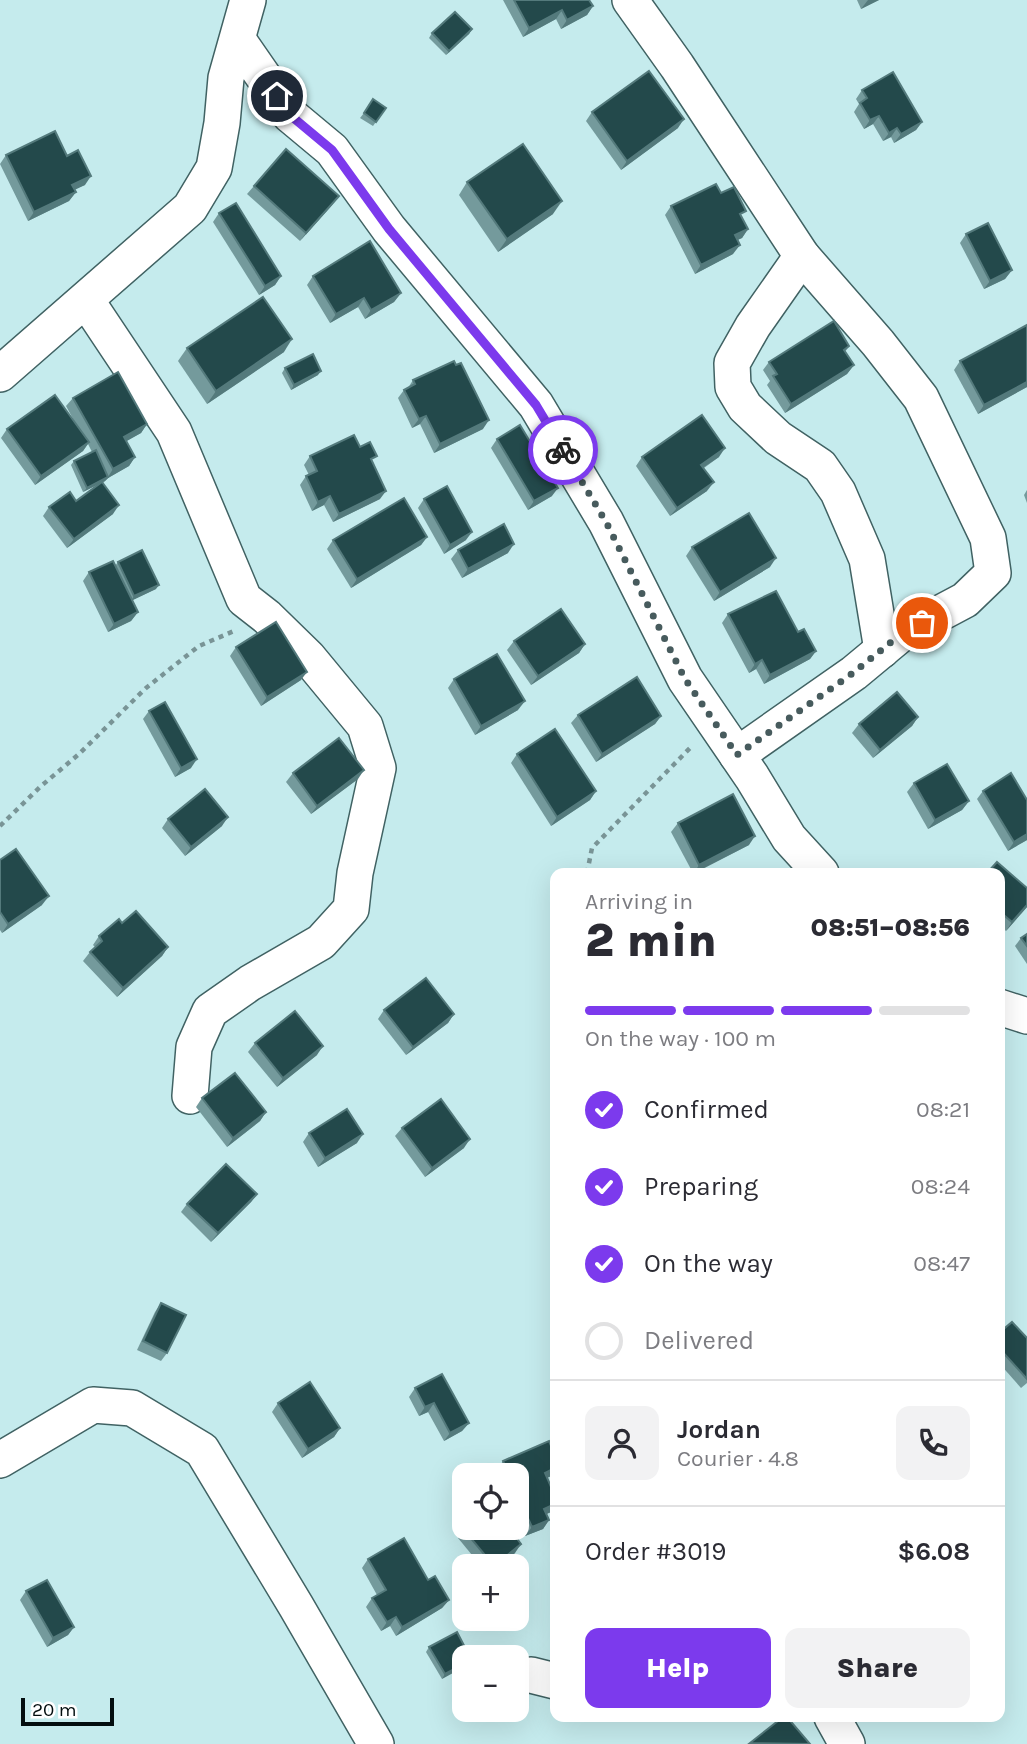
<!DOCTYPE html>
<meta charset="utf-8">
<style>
body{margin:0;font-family:Karla,sans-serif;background:#f2f2f3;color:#2b2b33;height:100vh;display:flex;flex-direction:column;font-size:26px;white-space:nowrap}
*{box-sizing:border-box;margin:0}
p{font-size:23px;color:#7c7c81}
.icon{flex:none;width:38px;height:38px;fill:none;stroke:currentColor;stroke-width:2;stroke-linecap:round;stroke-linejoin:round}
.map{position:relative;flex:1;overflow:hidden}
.sheet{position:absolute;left:550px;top:868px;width:455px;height:854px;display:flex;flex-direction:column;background:#fff;border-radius:14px;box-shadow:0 7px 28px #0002}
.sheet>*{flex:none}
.fabs{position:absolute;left:452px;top:1463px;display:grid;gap:14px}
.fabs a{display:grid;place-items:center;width:77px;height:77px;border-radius:14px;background:#fff;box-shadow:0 7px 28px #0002;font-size:35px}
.scale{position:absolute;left:21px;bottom:18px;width:93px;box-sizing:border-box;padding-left:7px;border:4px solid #030e0f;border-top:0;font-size:19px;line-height:24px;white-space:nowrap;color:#030e0f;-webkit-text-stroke:5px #fff;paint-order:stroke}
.pin{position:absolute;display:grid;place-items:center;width:60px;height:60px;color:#fff;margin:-30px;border:4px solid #fff;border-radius:50%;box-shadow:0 2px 7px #0007}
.courier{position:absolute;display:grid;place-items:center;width:70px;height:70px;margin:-35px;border:5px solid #7c3aed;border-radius:50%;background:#fff;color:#222;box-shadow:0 2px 9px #0007}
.head em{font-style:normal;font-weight:800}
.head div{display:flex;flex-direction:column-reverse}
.head{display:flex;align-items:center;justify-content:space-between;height:119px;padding:0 35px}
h1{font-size:46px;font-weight:800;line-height:52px}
.bar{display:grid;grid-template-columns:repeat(4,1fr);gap:10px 7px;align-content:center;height:84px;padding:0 35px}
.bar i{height:9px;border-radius:5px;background:#e1e1e2}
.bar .selected{background:#7c3aed}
.bar p{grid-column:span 4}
.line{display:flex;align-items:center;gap:18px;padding:0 35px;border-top:2px solid #e1e1e2}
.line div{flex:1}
.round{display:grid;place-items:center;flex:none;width:74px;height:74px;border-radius:14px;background:#f2f2f3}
ol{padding:0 35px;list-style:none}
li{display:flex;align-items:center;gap:21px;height:77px}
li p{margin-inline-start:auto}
li .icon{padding:7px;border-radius:50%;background:#7c3aed;color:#fff;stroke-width:4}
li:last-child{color:#7c7c81}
li i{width:38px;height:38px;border:4px solid #e1e1e2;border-radius:50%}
.action{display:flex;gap:14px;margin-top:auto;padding:14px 35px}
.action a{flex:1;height:80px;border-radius:14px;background:#7c3aed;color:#fff;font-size:28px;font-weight:800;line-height:80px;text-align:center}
.action a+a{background:#f2f2f3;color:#2b2b33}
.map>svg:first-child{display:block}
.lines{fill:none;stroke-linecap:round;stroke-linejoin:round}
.minor-casing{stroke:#406263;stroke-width:38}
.path{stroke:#799496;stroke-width:4.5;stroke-dasharray:5 5;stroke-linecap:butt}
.minor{stroke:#fff;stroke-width:35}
.wall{fill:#749a9c}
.shaded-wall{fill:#547a7c}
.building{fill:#23494b;stroke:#547a7c;stroke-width:2}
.done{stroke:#475b5d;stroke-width:7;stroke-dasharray:0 12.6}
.route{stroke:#7c3aed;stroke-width:9}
</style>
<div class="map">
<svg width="1027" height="1744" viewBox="0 0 1027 1744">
<rect width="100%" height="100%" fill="#c5ebed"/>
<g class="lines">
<g class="minor-casing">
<g id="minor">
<polyline points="630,0 677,66 802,256 878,343 921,398 988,538 993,573 965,600 901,634 854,673 737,755"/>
<polyline points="238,40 290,115 332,150 389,229 536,405 606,522 685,679 752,777 789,838 821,873"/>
<polyline points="802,256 753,326 732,363 733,387 745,407 778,438 820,466 838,492 867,559 882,650"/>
<polyline points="86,300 174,432 244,599 267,617 308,657 365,726 378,768 355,873 351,909 321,942 250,983 210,1011 194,1047 190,1096"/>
<polyline points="0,374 190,208 214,168 222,123 226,78 248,0"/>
<polyline points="999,1007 1027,1016"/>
<polyline points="0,1460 93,1405 132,1408 202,1450 296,1606 376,1744"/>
<polyline points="531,1675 555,1681"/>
<polyline points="832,1717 847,1744"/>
</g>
</g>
<g class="path">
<polyline points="0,826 40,787 79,754 146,688 199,646 234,631"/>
<polyline points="587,873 592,848 691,747"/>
</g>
<use href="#minor" class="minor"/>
</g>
<g class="wall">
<polygon points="503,0 589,0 593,6 587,15 561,29 556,19 523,37"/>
<polygon points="857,0 879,0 861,9"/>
<polygon points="472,29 469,34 446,55 429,38 432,33"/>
<polygon points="862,90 922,122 916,130 894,143 891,137 883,141 873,124 864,129 854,112 859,104 856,99"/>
<polygon points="386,108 373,126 360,118 364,113"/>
<polygon points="592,112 678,128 621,170 586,121"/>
<polygon points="6,155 67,156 85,185 74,189 76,192 69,201 28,221 0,164"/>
<polygon points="467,182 553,214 498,252 459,195"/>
<polygon points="254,186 332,205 300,241 247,194"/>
<polygon points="721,193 742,217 748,229 742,238 737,240 733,254 695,274 665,215 671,206"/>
<polygon points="219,213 281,276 275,285 259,295 213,222"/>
<polygon points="966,234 1012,270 1005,279 984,289 960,243"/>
<polygon points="313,276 401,293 394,302 365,319 358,307 330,323 307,285"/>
<polygon points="1027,325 1027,387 978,414 954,370 960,361"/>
<polygon points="849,346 845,352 854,365 847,374 785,413 767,385 770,381 763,370 769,362"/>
<polygon points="187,348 284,352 207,404 178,361"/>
<polygon points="285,368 318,375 291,390 282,373"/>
<polygon points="413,380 483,429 434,453 420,424 412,428 398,398 404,390 408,388"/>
<polygon points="73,398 147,424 141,433 126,441 135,457 129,466 108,478 103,483 113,514 67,548 43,516 49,507 76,501 97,485 83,492 71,465 74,461 92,452 88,444 83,451 35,485 1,438 7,429 78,428 66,406"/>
<polygon points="497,439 552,496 528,510 491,448"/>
<polygon points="310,456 373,463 380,499 333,522 324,505 312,511 300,485 306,476 309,475 304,465"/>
<polygon points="642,457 719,457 704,468 707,491 670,516 636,466"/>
<polygon points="1027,490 1027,503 1024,495"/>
<polygon points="424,499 466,540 444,554 418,508"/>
<polygon points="427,537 421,545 351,588 327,549 333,540"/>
<polygon points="692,547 770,567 714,601 686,556"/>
<polygon points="458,550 508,553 462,578 451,559"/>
<polygon points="118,562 156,589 132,600 138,612 131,621 108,632 83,581 89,572 115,566"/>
<polygon points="728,614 798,632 816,651 810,659 764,684 756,669 749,673 722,623"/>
<polygon points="514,641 585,644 579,653 531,685 507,650"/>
<polygon points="236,647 301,680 261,706 230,656"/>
<polygon points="454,679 518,710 475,735 448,688"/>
<polygon points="149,711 191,768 175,777 143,719"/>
<polygon points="578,715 661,716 655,724 596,762 571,723"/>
<polygon points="918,717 912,726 873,758 852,733 859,724"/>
<polygon points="517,754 596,791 590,800 551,826 511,763"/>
<polygon points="293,773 358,779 311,814 286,782"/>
<polygon points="914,783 969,801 962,810 928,829 907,792"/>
<polygon points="983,791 1027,840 1008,851 977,799"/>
<polygon points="168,819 222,826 185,856 162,828"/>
<polygon points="678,823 749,845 695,873 693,873 671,832"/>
<polygon points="0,860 42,905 2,933 0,930"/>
<polygon points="999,873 1027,888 1027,907 1006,931 999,925"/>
<polygon points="122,923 168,947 162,956 117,997 83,961 90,952 95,947 93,945 99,936"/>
<polygon points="1027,934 1027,964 1015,946 1021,938"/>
<polygon points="384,1010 454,1014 448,1023 406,1055 378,1019"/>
<polygon points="255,1043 317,1055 277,1087 248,1052"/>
<polygon points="202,1098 266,1112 260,1121 227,1147 196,1107"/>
<polygon points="402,1128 464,1148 425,1177 395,1136"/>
<polygon points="309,1133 357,1143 318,1167 303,1142"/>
<polygon points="257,1194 251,1202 211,1242 181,1212 187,1204"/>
<polygon points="161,1303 167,1353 161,1361 137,1350 155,1312"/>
<polygon points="999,1333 1027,1338 1027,1383 1021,1388 999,1363"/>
<polygon points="415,1388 469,1423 462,1431 444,1441 428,1412 419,1416 409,1397"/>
<polygon points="278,1403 340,1428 334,1437 302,1458 272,1412"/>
<polygon points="555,1455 555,1473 554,1475 547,1478 555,1496 555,1507 551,1512 546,1514 549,1520 543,1529 525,1536 516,1515 516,1475 499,1475 497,1470 503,1461"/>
<polygon points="464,1530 515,1553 499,1566 481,1566 458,1538"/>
<polygon points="368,1559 428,1580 449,1600 442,1608 396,1636 390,1626 381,1631 366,1607 372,1598 377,1595 362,1568"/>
<polygon points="26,1591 74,1627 68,1635 47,1647 20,1600"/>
<polygon points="429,1647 470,1657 442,1679 426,1652"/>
</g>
<g class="shaded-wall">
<polygon points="868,0 879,0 861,9"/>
<polygon points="593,6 587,15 561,29 567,20"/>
<polygon points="562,10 556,19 523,37 529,28"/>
<polygon points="472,29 469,34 446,55 449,51"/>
<polygon points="879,116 873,124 864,129 870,120"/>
<polygon points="684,119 678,128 621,170 627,161"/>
<polygon points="922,122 916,130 894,143 901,134"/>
<polygon points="897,128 891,137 883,141 889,133"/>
<polygon points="91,176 85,185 66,194 72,185"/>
<polygon points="76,192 69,201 28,221 34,212"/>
<polygon points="339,196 332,205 300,241 306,233"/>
<polygon points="562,201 553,214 498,252 507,239"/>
<polygon points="748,229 742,238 729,244 735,235"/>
<polygon points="740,245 733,254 695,274 701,265"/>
<polygon points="1012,270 1005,279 984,289 990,281"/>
<polygon points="281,276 275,285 259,295 265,286"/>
<polygon points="401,293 394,302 365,319 371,310"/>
<polygon points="364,298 358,307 330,323 336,314"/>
<polygon points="292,339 284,352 207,404 216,391"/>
<polygon points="854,365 847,374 785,413 791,404"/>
<polygon points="321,371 318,375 291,390 294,385"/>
<polygon points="1027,382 1027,387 978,414 984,405"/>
<polygon points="426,416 420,424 412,428 419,419"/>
<polygon points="489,420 483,429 434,453 440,444"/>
<polygon points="147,424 141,433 118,446 124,437"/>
<polygon points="89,442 83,451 35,485 41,476"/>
<polygon points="725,448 719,457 695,473 701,465"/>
<polygon points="135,457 129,466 108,478 105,481 83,492 87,488 108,477 113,469"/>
<polygon points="714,482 707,491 670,516 677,508"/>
<polygon points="558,488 552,496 528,510 534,501"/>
<polygon points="386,491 380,499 333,522 339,514"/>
<polygon points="330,496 324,505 312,511 318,502"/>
<polygon points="119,505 113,514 67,548 74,539"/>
<polygon points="472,532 466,540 444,554 450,545"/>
<polygon points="427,537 421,545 351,588 357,579"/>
<polygon points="514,544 508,553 462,578 468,569"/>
<polygon points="776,558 770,567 714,601 720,592"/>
<polygon points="159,585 156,589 131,601 134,596"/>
<polygon points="138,612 131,621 108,632 114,624"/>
<polygon points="585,644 579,653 531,685 538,676"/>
<polygon points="816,651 810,659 764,684 770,675"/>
<polygon points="762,660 756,669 749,673 755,664"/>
<polygon points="307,672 301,680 261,706 267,697"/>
<polygon points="525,701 518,710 475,735 481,726"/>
<polygon points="661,716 655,724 596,762 602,754"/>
<polygon points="918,717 912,726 873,758 880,750"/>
<polygon points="197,759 191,768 175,777 181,768"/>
<polygon points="364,770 358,779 311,814 317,806"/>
<polygon points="596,791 590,800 551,826 557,817"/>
<polygon points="969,801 962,810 928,829 935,820"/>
<polygon points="228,817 222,826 185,856 191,847"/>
<polygon points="1027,834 1027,840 1008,851 1014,842"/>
<polygon points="755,836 749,845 694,873 699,865"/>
<polygon points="49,896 42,905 2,933 8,924"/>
<polygon points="1027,905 1027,907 1006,931 1012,922"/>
<polygon points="168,947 162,956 117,997 123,988"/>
<polygon points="454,1014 448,1023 406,1055 413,1047"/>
<polygon points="323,1046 317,1055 277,1087 283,1078"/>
<polygon points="266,1112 260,1121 227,1147 233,1138"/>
<polygon points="363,1134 357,1143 318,1167 325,1158"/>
<polygon points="470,1139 464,1148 425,1177 432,1168"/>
<polygon points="257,1194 251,1202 211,1242 218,1233"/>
<polygon points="434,1403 428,1412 419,1416 425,1407"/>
<polygon points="469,1423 462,1431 444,1441 450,1433"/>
<polygon points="340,1428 334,1437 302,1458 308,1449"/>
<polygon points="555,1468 555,1473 554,1475 538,1481 545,1473"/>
<polygon points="555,1504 555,1507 551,1512 538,1518 544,1509"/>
<polygon points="549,1520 543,1529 525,1536 532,1527"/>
<polygon points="521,1544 515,1553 499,1566 494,1566"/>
<polygon points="449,1600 442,1608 396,1636 402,1627"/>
<polygon points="396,1617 390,1626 381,1631 387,1622"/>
<polygon points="74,1627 68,1635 47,1647 53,1638"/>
<polygon points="464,1664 464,1667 442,1679 445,1674"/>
</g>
<g class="building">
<polygon points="514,0 589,0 593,6 567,20 562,10 529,28"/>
<polygon points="455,12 472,29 449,51 432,33"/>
<polygon points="649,71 684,119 627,161 592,112"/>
<polygon points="893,72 922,122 901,134 897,128 889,133 879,116 870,120 860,103 867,98 862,90"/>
<polygon points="373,99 386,108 376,122 364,113"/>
<polygon points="55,131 67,156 78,150 91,176 72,185 76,192 34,212 6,155"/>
<polygon points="523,144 562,201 507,239 467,182"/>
<polygon points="286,149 339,196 306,233 254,186"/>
<polygon points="716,184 721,193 734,187 746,211 740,214 748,229 735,235 740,245 701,265 671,206"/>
<polygon points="236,203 281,276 265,286 219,213"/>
<polygon points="988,223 1012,270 990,281 966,234"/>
<polygon points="370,241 401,293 371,310 364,298 336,314 313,276"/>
<polygon points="263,297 292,339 216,391 187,348"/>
<polygon points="834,321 849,346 844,350 854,365 791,404 773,376 777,374 769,362"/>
<polygon points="1027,325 1027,382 984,405 960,361"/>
<polygon points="313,354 321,371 294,385 285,368"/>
<polygon points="454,361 456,365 461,363 489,420 440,444 426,416 419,419 404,390 415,384 413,380"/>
<polygon points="118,372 147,424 124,437 135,457 113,469 73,398"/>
<polygon points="55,395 89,442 41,476 7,429"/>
<polygon points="702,415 725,448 701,465 714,482 677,508 642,457"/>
<polygon points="520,425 558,488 534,501 497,439"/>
<polygon points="354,435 360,447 370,442 377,456 371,459 386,491 339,514 330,496 318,502 306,476 317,471 310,456"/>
<polygon points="96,450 108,477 87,488 74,461"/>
<polygon points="102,482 119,505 74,539 49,507 70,492 76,501"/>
<polygon points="447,486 472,532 450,545 424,499"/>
<polygon points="404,498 427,537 357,579 333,540"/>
<polygon points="749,513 776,558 720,592 692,547"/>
<polygon points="504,524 514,544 468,569 458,550"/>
<polygon points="142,550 159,585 134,596 118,562"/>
<polygon points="113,561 138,612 114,624 89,572"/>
<polygon points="776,591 798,632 804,629 816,651 770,675 762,660 755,664 728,614"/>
<polygon points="561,609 585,644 538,676 514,641"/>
<polygon points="276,622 307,672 267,697 236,647"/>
<polygon points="497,654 525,701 481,726 454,679"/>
<polygon points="637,677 661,716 602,754 578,715"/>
<polygon points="897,692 918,717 880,750 859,724"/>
<polygon points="165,702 197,759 181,768 149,711"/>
<polygon points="555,729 596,791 557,817 517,754"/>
<polygon points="339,738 364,770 317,806 293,773"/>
<polygon points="947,764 969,801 935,820 914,783"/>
<polygon points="1011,773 1027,800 1027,834 1014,842 983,791"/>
<polygon points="205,789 228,817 191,847 168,819"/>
<polygon points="733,794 755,836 699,865 678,823"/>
<polygon points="16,849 49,896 8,924 0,912 0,860"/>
<polygon points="997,862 1027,888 1027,905 1012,922 999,911 999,873 987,873"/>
<polygon points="136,911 168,947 123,988 90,952 102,941 99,936 119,919 122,923"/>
<polygon points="1027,934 1027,946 1021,938"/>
<polygon points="426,978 454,1014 413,1047 384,1010"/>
<polygon points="295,1011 323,1046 283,1078 255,1043"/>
<polygon points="235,1073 266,1112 233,1138 202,1098"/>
<polygon points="441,1099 470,1139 432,1168 402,1128"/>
<polygon points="347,1109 363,1134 325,1158 309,1133"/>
<polygon points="226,1164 257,1194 218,1233 187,1204"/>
<polygon points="161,1303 186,1315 167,1353 143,1341"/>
<polygon points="1012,1322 1027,1338 1027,1379 999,1348 999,1333"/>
<polygon points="442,1374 469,1423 450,1433 434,1403 425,1407 415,1388"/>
<polygon points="310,1382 340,1428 308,1449 278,1403"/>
<polygon points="549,1441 555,1455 555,1468 545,1473 555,1496 555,1504 544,1509 549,1520 532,1527 516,1492 516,1475 509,1475 503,1461"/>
<polygon points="467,1528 509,1528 521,1544 494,1566 464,1530"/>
<polygon points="404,1538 428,1580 435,1576 449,1600 402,1627 396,1617 387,1622 372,1598 386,1590 368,1559"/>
<polygon points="47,1580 74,1627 53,1638 26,1591"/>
<polygon points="457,1632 470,1657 464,1657 464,1664 445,1674 429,1647"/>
<polygon points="783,1717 787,1717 810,1744 750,1743"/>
</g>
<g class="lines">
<polyline class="done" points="563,450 606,522 685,679 737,755 853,673 901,634 922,623"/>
<polyline class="route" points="277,96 290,115 332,150 389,229 536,405 563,450"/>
</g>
</svg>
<div class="fabs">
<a><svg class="icon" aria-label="locate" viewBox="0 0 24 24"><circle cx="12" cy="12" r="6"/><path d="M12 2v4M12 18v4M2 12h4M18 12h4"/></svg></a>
<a>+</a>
<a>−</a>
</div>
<div class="scale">20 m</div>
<div class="pin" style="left:922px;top:623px;background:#ea580c"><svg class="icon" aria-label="bag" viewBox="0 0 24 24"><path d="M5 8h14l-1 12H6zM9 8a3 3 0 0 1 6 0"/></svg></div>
<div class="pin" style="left:277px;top:96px;background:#1f2937"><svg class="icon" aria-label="home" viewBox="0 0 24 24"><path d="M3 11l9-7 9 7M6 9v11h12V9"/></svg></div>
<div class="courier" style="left:563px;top:450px"><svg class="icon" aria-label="bike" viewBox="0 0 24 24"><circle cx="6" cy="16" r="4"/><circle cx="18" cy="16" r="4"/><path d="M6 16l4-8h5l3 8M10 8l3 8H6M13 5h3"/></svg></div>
<section class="sheet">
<div class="head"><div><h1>2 min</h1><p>Arriving in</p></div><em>08:51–08:56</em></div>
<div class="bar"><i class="selected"></i><i class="selected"></i><i class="selected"></i><i></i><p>On the way · 100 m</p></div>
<ol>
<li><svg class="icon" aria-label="check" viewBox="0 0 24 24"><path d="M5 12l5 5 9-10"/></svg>Confirmed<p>08:21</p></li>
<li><svg class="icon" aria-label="check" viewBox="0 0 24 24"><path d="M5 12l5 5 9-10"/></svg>Preparing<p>08:24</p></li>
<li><svg class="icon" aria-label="check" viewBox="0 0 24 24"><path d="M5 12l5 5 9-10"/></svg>On the way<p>08:47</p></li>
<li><i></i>Delivered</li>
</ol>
<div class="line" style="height:126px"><a class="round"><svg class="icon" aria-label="person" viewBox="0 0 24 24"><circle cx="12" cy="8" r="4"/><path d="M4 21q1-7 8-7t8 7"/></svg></a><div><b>Jordan</b><p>Courier · 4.8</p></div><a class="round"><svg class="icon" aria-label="phone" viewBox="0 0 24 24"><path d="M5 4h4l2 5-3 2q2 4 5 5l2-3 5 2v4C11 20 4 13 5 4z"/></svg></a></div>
<div class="line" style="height:91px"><div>Order #3019</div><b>$6.08</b></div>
<div class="action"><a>Help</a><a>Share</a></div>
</section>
</div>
